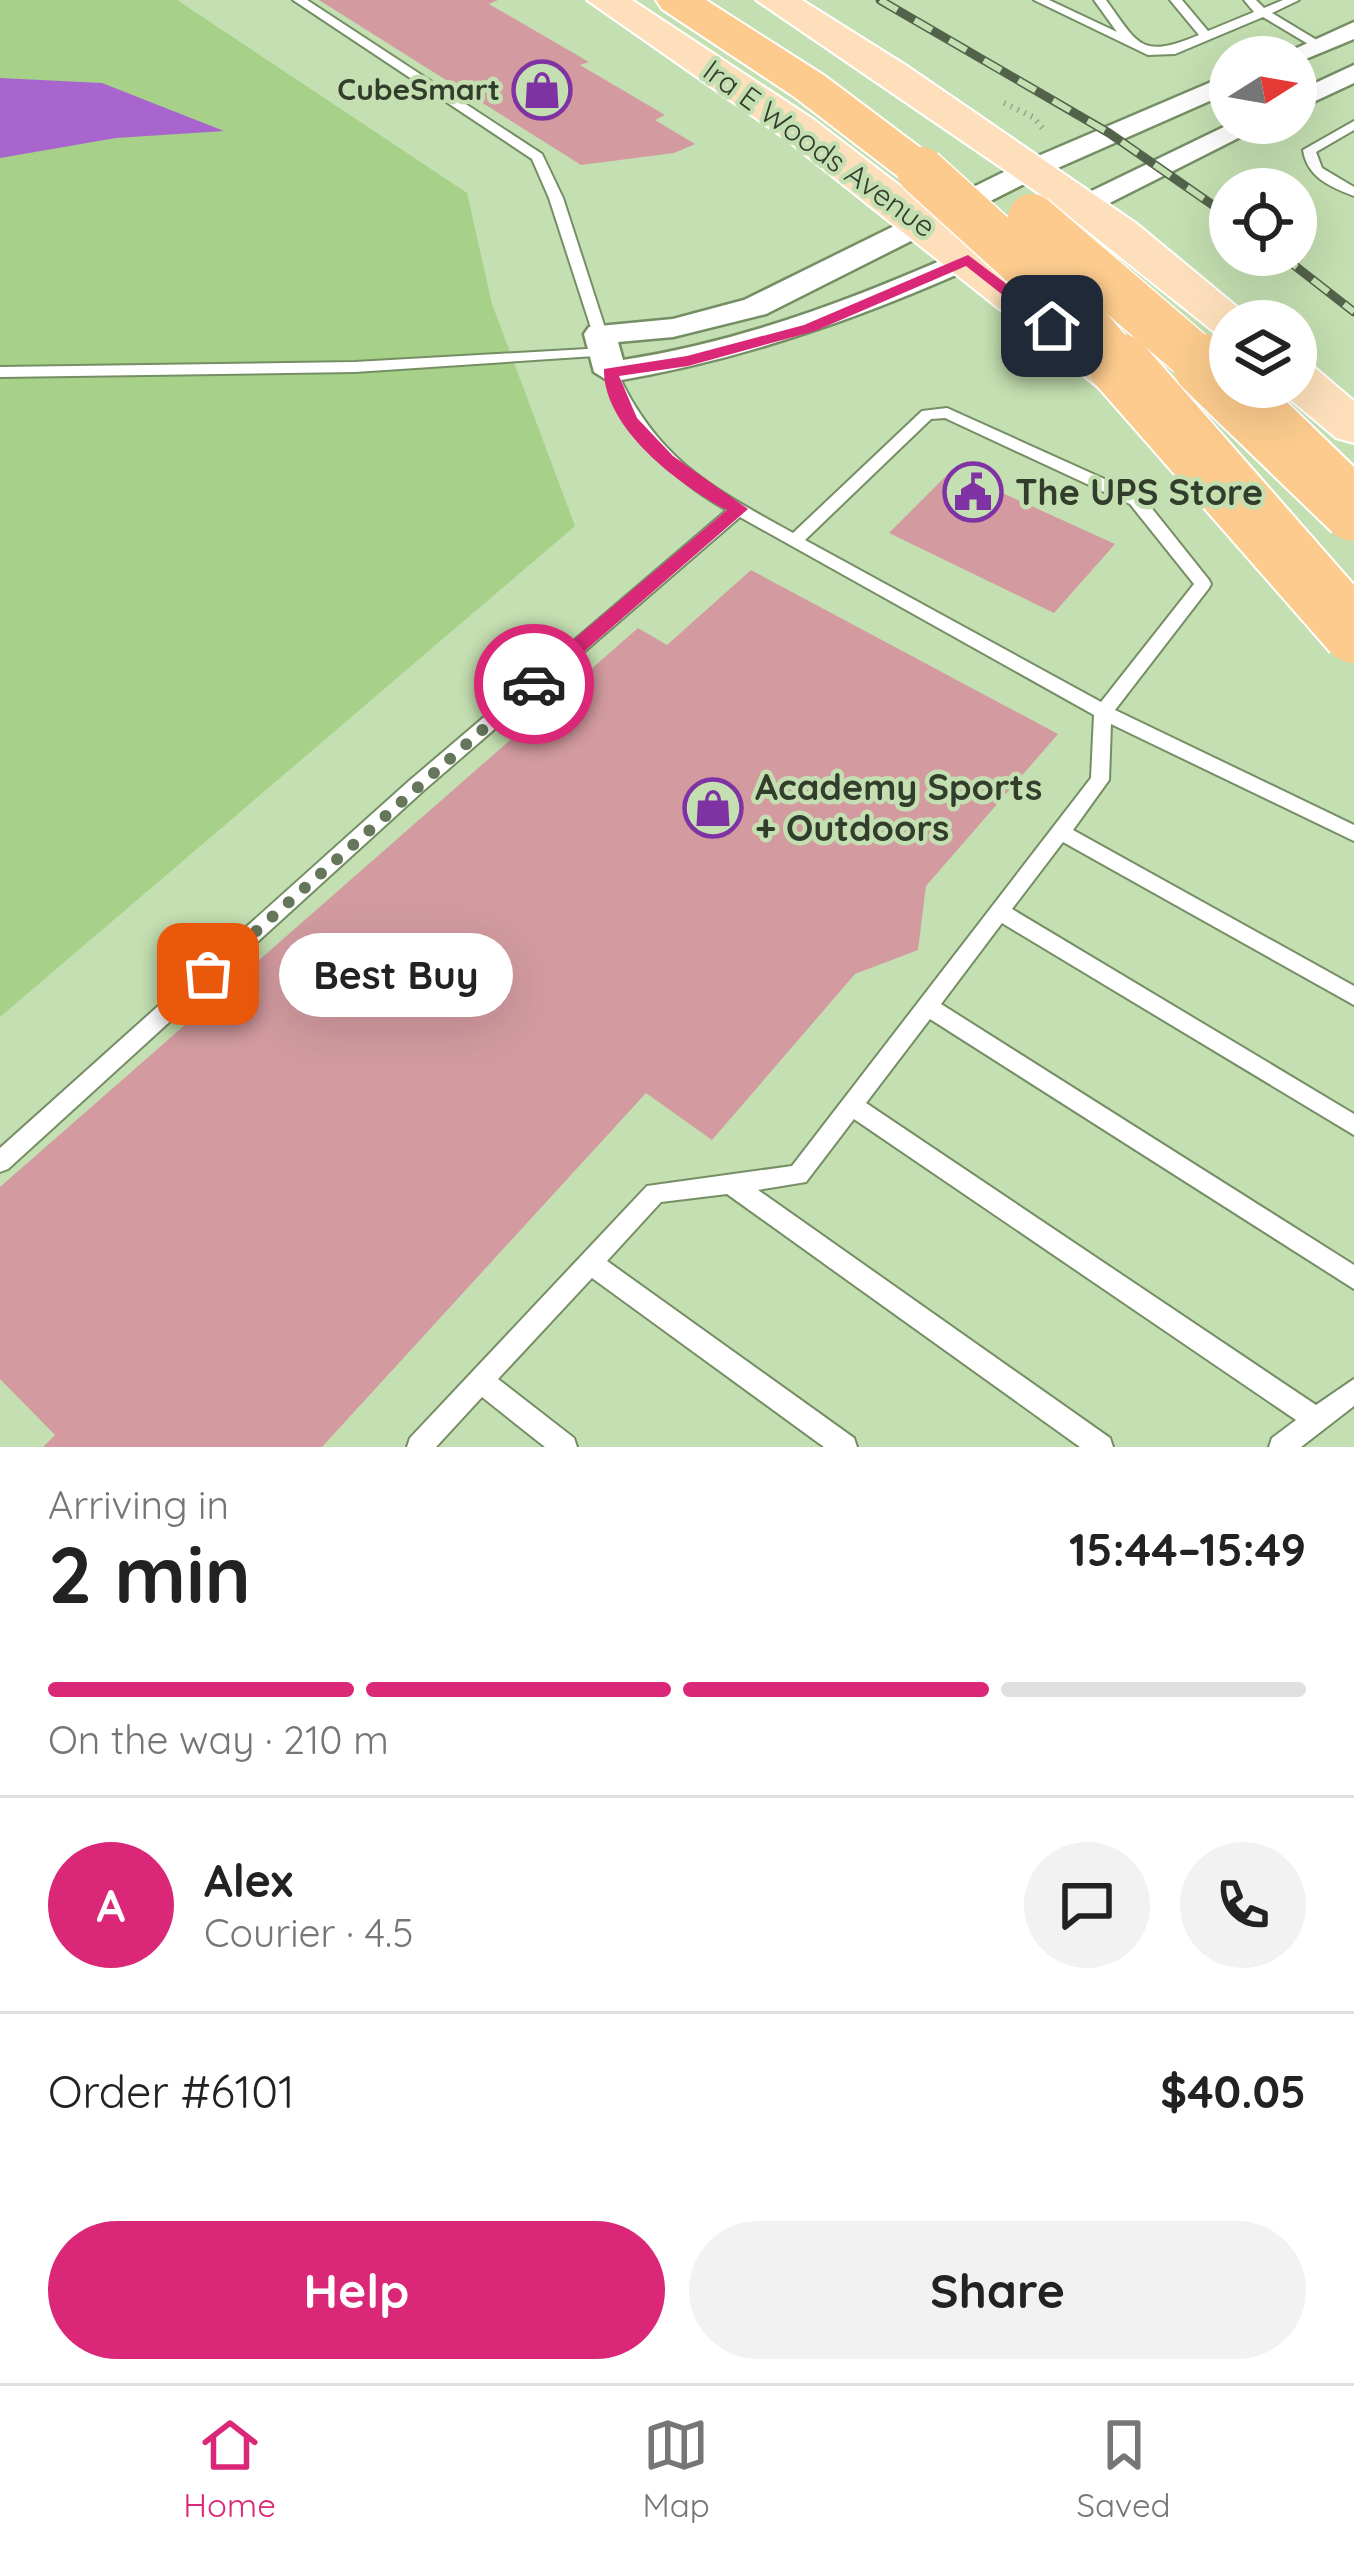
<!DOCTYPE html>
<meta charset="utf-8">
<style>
body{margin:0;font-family:Quicksand,sans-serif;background:#f2f2f2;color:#222;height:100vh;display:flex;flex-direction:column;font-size:45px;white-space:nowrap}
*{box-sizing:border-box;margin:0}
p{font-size:39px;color:#767676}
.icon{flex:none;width:66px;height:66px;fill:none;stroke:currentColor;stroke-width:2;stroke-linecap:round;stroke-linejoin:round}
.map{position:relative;height:1447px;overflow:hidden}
.sheet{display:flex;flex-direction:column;background:#fff;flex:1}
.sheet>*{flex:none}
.needle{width:78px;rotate:79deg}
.buttons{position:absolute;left:1209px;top:36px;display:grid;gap:24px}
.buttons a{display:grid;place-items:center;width:108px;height:108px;border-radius:50%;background:#fff;box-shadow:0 12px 48px #0002;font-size:60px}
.pin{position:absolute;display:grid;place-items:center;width:102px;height:102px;color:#fff;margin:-51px;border-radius:24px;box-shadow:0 6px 18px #0006}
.courier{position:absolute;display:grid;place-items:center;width:120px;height:120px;margin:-60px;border:9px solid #db2777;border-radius:50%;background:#fff;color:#222;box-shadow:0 3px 15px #0007}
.bubble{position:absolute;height:84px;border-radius:42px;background:#fff;box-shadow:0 12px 48px #0002;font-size:39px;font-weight:800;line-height:84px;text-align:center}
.summary em{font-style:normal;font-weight:800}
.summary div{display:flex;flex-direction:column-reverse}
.summary{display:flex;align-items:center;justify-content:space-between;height:204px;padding:0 48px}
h1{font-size:78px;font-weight:800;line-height:90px}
.bar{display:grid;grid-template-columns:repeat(4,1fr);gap:18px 12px;align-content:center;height:144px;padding:0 48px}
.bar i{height:15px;border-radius:9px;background:#e0e0e0}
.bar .on{background:#db2777}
.bar p{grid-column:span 4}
.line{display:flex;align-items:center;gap:30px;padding:0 48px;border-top:3px solid #e0e0e0}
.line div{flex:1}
.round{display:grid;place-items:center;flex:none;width:126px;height:126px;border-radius:63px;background:#f2f2f2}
.primary-button{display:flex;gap:24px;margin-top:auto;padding:24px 48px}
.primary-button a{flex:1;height:138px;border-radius:72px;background:#db2777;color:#fff;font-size:48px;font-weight:800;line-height:138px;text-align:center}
.primary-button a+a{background:#f2f2f2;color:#222}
.tabs{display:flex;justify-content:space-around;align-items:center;height:168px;border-top:3px solid #e0e0e0;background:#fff;font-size:33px;color:#767676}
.tabs a{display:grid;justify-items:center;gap:6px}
.tabs .on{color:#db2777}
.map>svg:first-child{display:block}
.green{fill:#a7d088}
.water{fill:#a965ce}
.building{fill:#d39ba0}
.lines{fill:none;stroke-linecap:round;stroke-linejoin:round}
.lane-casing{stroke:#758e64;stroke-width:4}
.street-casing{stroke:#758e64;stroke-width:5}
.primary-casing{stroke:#fff;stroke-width:4}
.highway-casing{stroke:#fff;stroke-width:4}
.path{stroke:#93a884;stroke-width:6;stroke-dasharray:1.5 6;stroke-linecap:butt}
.lane{fill:#fff;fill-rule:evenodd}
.street{fill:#fff;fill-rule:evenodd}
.primary{fill:#fde0bb;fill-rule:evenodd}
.highway{fill:#fccb8d;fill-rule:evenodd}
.rail-casing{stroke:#53624a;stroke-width:9}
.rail{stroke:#c4dfb1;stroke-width:6;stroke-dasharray:20;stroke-linecap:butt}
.highway-bridge-far1-casing{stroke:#fff;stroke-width:51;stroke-linecap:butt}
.highway-bridge-casing{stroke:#fff;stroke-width:66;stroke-linecap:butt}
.highway-bridge-far1{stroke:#fccb8d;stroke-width:48}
.highway-bridge{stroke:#fccb8d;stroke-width:62}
.route{fill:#db2777}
.done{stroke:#65765a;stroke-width:12;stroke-dasharray:0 21.6}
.labels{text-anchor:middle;stroke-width:9;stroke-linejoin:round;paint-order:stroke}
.far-poi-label{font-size:30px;font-weight:bold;fill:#323d2b;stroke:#c4dfb1;text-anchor:end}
.far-street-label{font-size:30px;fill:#323d2b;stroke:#c4dfb1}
.poi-label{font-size:36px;font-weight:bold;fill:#323d2b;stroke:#c4dfb1;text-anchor:start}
</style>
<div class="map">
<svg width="1354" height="1447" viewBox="0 0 1354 1447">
<rect width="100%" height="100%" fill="#c4dfb1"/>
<polygon class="green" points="0,0 177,0 467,193 492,304 575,526 0,1017"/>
<polygon class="water" points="0,78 102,83 224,131 116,138 0,158"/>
<g class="building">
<polygon points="319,0 498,0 489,4 589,62 580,65 665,115 655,120 695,144 674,153 581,165"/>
<polygon points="952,470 1115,544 1054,613 889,533"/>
<polygon points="751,570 1058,734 926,886 918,950 855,974 712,1140 646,1093 322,1447 43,1447 55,1435 0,1379 0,1187 638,628 667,645"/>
</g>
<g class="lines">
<g class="lane-casing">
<g id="lane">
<polygon points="293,0 307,0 542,154 563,198 607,334 605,337 600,338 593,334 549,198 532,159"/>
<path d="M1034,0h15l68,32 -23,-32h12c33,46 35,59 93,35l-29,-35h12l26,31 46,-19 -10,-12h12l8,8 19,-8h16l-27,13 53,32 -10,3 -52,-31 -88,37 -27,1z"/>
<path d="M1354,121v9l-38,22 6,16 32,19v9c-24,-9 -47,-19 -51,-46z"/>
<polygon points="605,348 610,349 610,355 355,372 0,377 0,367 355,362"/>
<path d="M610,367l7,5c41,89 95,116 176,161l129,-122 25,-3 195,88 67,84 2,4 -2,4 -94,122 239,115v16l-243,-117 -2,56 -36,50 281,156v19l-291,-163 -51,67 342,205v21l-352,-212 -61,81 413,261v24l-424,-270 -64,84 450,302 38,-26v27l-53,41h-32l3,-9 24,-18 -442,-301 -48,63 -48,8 352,248 3,9h-33l-353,-253 -66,8 -54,59 247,177 3,9h-33l-232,-169 -94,101 76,59 3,9h-32l-63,-50 -46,50h-29l3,-9 237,-252 145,-20 299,-388 3,-63 -354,-198 -317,274 -415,378 -8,3v-24l409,-367 318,-271c-58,-32 -98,-77 -124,-138zM945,418l185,86 64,80 -93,118 -296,-162 126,-121z"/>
</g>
</g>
<g class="street-casing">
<g id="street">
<polygon points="1354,22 1354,39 1296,63 1296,57 1277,57"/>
<polygon points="1354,65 1354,83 1296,110 1296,92"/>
<path d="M1230,74v18l-186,82 -278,140 -93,23 -55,5 5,18c128,-20 244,-66 362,-119h20l5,6 -5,6c-128,59 -255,106 -395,129l-16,-10 -10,-38 5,-7 84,-8 71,-19 280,-138z"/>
<polygon points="1232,123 1268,123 1064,226 1054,229 1039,220 1044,214"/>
</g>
</g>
<g class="primary-casing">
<g id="primary">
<polygon points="587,0 632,0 813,119 1140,370 1147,381 1140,392 1122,396 1104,392 783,137"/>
<polygon points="756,0 802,0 907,66 1137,224 1254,321 1230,321 1230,335 1213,331 1050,201"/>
<polygon points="1296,363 1314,367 1354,401 1354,443 1336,438 1278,389 1296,387"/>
</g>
</g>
<g class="highway-casing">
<polygon id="highway" points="656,0 706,0 825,76 938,161 945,171 938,181 921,185 904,181 793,96 662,9"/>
</g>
<polyline class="path" points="1004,103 1033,117 1045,131"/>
<use href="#lane" class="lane"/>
<use href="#street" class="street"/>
<use href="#primary" class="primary"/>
<use href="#highway" class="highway"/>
<g class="rail-casing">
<g id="rail">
<polyline points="880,0 1109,133 1230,217"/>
<polyline points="1281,255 1354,312"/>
</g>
</g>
<use href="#rail" class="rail"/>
<g class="highway-bridge-far1-casing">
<g id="highway-bridge-far1">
<polyline points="921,171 1064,301 1122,368"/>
<polyline points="1032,218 1207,368"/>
</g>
</g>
<g class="highway-bridge-casing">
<g id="highway-bridge">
<polyline points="1120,365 1354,632"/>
<polyline points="1204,365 1354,510"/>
</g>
</g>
<use href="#highway-bridge-far1" class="highway-bridge-far1"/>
<use href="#highway-bridge" class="highway-bridge"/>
</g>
<path class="route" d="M968,255l89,67v7h-11l-80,-63 -151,65 -127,35 -69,10 18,42 36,38 75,53 -207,180h-14v-10l200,-169c-48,-25 -124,-82 -123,-141l83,-13 117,-31z"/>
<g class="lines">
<polyline class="done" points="208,974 534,684"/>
</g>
<defs>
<g id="shop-ring" transform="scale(3)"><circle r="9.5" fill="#c4dfb1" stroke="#7e32a3" stroke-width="1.5"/><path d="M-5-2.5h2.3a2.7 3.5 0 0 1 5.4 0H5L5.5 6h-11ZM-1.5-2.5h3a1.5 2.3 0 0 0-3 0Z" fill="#7e32a3"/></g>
<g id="civic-ring" transform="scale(3)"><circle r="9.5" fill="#c4dfb1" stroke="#7e32a3" stroke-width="1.5"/><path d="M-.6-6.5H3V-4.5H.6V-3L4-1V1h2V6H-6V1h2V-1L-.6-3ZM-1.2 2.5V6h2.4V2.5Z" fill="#7e32a3"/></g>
</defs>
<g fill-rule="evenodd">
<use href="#shop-ring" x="542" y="90"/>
<use href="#civic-ring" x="973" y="492"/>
<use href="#shop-ring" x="713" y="808"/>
</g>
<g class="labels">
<g class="far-poi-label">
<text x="500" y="100">CubeSmart</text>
</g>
<g class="far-street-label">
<text transform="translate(819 149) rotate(36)" y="10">Ira E Woods Avenue</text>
</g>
<g class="poi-label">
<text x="1015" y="505">The UPS Store</text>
<text x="755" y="800">Academy Sports<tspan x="755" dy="41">+ Outdoors</tspan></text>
</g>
</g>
</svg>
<div class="buttons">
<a><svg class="needle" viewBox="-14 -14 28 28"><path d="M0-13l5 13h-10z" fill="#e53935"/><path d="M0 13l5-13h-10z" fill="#767676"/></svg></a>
<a><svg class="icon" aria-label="locate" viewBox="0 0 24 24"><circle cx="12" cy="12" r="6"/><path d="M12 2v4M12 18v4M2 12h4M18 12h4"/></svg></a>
<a><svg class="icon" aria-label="layers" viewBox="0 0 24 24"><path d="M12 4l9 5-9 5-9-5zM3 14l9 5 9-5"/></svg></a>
</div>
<div class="pin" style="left:208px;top:974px;background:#ea580c"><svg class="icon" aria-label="bag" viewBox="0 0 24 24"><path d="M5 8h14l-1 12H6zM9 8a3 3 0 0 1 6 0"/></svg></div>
<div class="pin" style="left:1052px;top:326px;background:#1f2937"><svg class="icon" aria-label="home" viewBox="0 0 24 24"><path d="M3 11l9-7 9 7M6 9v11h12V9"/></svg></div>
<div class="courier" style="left:534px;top:684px"><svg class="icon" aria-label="car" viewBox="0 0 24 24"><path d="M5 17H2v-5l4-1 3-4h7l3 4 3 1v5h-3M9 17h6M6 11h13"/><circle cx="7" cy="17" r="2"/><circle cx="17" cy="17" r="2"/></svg></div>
<div class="bubble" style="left:279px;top:933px;width:234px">Best Buy</div>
</div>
<section class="sheet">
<div class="summary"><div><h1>2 min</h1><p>Arriving in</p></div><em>15:44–15:49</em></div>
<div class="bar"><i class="on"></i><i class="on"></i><i class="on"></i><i></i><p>On the way · 210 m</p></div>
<div class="line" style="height:216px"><b class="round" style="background:#db2777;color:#fff">A</b><div><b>Alex</b><p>Courier · 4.5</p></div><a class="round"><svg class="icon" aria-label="chat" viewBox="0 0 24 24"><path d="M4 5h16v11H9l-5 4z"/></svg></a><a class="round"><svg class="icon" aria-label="phone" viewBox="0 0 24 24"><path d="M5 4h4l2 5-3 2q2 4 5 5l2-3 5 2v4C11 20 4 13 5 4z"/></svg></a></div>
<div class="line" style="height:156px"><div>Order #6101</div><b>$40.05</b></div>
<div class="primary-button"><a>Help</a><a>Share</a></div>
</section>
<nav class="tabs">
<a class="on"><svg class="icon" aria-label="home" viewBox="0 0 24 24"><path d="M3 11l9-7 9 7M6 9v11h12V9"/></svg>Home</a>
<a><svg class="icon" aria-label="map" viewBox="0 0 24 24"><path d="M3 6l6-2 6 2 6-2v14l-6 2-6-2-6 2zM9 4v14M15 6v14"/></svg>Map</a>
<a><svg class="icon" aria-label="saved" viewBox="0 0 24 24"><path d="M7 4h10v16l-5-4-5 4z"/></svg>Saved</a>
</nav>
